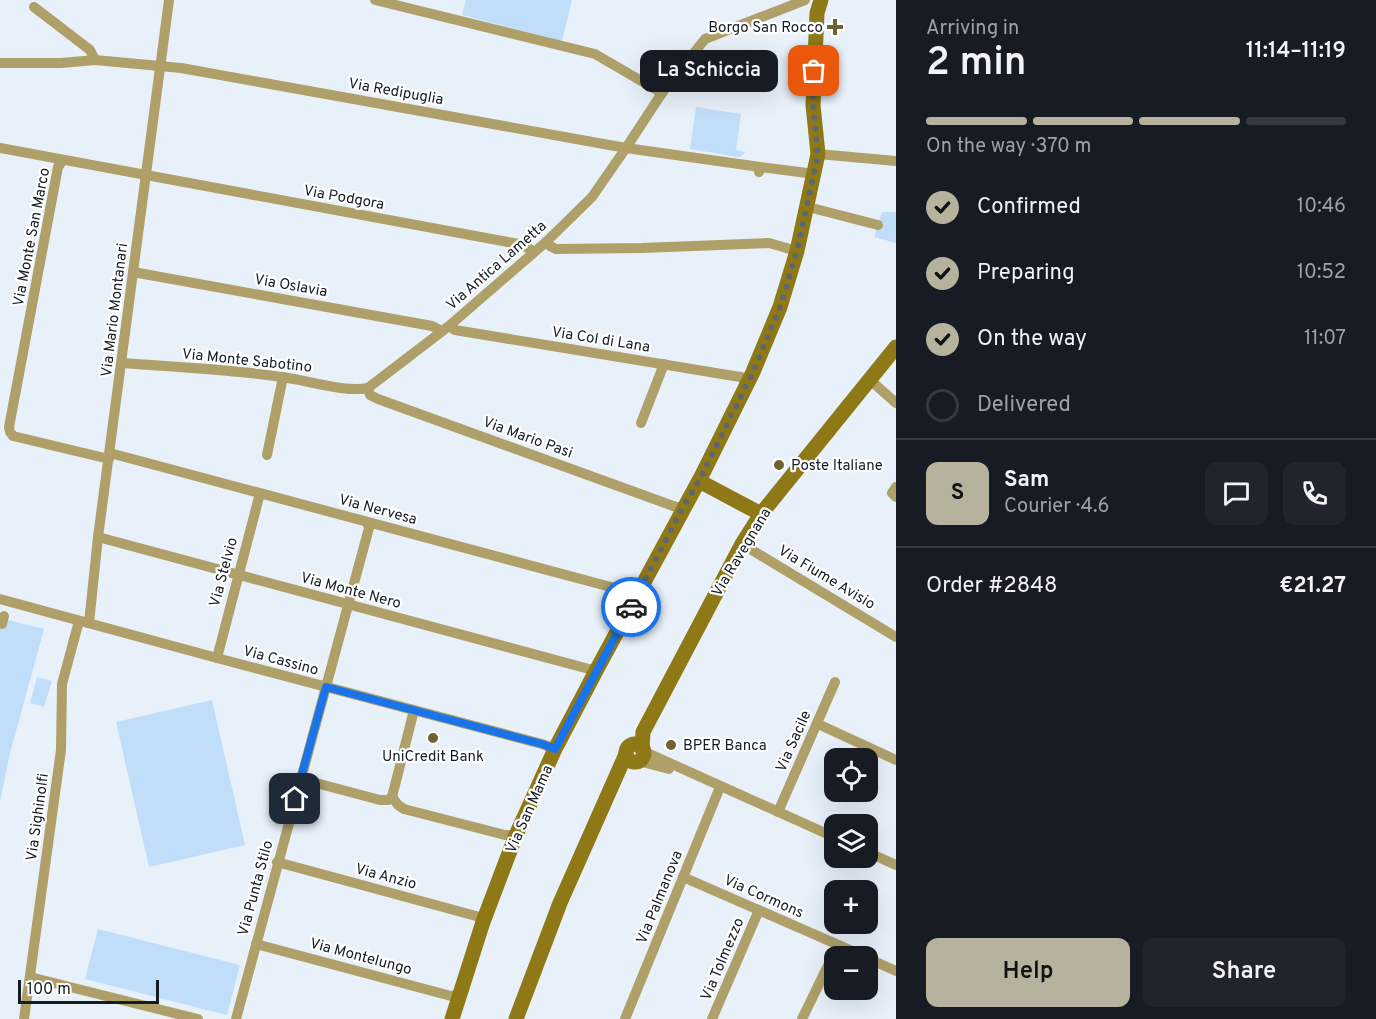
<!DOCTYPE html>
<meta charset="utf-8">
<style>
body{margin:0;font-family:Overpass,sans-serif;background:#20242c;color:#f1f3f6;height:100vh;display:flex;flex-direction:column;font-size:22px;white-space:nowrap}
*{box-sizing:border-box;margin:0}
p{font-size:20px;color:#9ea1a6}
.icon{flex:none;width:33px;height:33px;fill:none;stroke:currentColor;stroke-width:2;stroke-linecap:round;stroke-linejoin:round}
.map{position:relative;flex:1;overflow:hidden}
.drawer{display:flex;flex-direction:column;background:#171b24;width:480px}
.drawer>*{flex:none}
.fabs{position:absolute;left:824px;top:748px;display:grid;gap:12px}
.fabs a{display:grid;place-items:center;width:54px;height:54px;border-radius:12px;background:#171b24;box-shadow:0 6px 24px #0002;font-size:30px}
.scale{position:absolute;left:18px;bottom:15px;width:141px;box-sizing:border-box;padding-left:6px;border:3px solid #141c24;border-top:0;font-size:16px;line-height:21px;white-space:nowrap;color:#141c24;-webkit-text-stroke:4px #fff;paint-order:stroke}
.pin{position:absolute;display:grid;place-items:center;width:51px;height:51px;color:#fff;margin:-26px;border-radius:12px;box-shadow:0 3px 9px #0006}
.courier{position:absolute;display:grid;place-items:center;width:60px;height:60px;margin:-30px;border:4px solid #1a73e8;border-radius:50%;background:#fff;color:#222;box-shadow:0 2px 8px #0007}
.bubble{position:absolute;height:42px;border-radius:12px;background:#171b24;box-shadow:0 6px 24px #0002;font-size:20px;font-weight:600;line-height:42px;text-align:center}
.headline em{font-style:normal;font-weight:600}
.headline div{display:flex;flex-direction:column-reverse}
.headline{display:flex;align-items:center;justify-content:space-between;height:102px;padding:0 30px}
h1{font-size:39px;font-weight:600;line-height:45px}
.bar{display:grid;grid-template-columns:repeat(4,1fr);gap:9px 6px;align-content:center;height:72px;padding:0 30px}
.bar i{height:8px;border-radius:4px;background:#363941}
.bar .current{background:#b7b29d}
.bar p{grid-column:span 4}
.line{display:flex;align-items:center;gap:15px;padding:0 30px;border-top:2px solid #363941}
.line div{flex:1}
.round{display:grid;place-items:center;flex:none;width:63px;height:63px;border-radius:12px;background:#20242c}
ol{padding:0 30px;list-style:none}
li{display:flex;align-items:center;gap:18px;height:66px}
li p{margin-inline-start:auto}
li .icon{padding:6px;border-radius:50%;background:#b7b29d;color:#111;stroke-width:4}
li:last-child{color:#9ea1a6}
li i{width:33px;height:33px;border:3px solid #363941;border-radius:50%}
.action{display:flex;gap:12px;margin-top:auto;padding:12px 30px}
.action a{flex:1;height:69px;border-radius:12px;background:#b7b29d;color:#111;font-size:24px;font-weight:600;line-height:69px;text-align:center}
.action a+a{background:#20242c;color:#f1f3f6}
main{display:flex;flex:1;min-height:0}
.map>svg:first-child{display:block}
.green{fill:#c0defa}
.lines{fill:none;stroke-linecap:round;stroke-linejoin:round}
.street{stroke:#afa06a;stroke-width:10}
.secondary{stroke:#8f7916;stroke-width:15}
.done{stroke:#5e676f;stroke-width:6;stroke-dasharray:0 10.8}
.route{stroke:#1a73e8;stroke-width:8}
.poi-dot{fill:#706230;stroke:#fff;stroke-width:2}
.labels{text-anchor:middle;stroke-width:4.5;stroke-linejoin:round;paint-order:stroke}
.poi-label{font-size:15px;fill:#141c24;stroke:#fff;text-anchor:start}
.street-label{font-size:15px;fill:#141c24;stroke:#fff}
</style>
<main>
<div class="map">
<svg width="896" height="1019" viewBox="0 0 896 1019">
<rect width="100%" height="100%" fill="#e8f1fa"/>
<g class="green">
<polygon points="466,0 572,0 562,41 462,15"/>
<polygon points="696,107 741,114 736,150 745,152 740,157 737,157 690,149"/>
<polygon points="882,212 896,212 896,243 874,237"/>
<polygon points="0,618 44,629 10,753 0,802"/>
<polygon points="37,677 52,681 44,707 30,703"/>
<polygon points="212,700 245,845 149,867 116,722"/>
<polygon points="98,929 240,965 227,1015 85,979"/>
</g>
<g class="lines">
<g class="street">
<polyline points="375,0 595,54 662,93"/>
<polyline points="34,7 90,50 95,60"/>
<polyline points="0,63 61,63 95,60 181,68 626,148 662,93 705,39 805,0"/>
<polyline points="0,148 519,244 530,249 533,253"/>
<polyline points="818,154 896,161"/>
<polyline points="63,160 58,167 9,427 10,432 13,436 109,459"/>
<polyline points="759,172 760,167 815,174"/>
<polyline points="808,207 878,225"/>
<polyline points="546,242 550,246 556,249 642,248 769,243 797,251"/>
<polyline points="133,272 432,326 442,331"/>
<polyline points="449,326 455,330 734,376 741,377 747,384"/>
<path d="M122,363c54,4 107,6 160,14 24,3 64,16 86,11"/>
<polyline points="869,379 896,403"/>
<polyline points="368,388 449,326 546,242 592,197 626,148 760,167"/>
<polyline points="368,388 370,395 378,399 676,507 683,507"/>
<polyline points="641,423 664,364"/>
<polyline points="110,453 622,590 636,598"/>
<polyline points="267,455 283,377"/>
<polyline points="896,487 892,493 896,497"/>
<polyline points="98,537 589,669 597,669"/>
<polyline points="742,544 896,637"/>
<polyline points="0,599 217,658 542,744 555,749"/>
<polyline points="89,623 98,537 169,0"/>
<polyline points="2,624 4,616"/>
<polyline points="217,658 259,497 262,494"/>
<polyline points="818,724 896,760"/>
<polyline points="643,751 834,837"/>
<polyline points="638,761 669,769"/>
<polyline points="301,779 380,800 388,800 392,797"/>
<polyline points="392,797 398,805 404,809 505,835 516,835"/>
<polyline points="392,797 414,710"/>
<polyline points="778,812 835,682"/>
<polyline points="867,852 896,865"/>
<polyline points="277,862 476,916 481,918 483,922"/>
<polyline points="683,877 866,957"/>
<polyline points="256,944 451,996 459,995"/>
<polyline points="867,958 896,971"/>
<polyline points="30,977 198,1019"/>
<polyline points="24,1019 61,750 62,684 79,621"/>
<polyline points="236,1019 369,528 367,522"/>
<polyline points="625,1019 720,787"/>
<polyline points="712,1019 759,910"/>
<polyline points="802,1019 838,945"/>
</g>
<g class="secondary">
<polyline points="699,481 761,514"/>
<circle cx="635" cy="753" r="9"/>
<polyline points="642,749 643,732 742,544 761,514 896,347"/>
<polyline points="452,1019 483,922 516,835 555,749 597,669 702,475 753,372 780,307 797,251 818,154 813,105 817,13 821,0"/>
<polyline points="516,1019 560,903 626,754"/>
</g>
</g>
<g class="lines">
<polyline class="done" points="631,607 683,507 699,481 753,372 780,307 797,251 818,154 813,105 814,71"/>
<polyline class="route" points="295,799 326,687 542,744 555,749 631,607"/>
</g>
<g class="poi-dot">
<path d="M832 18h6v6h6v6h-6v6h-6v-6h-6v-6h6z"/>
<circle cx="779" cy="465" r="6"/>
<circle cx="433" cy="738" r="6"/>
<circle cx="671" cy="745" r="6"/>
</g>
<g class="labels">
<g class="poi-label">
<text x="823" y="32" text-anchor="end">Borgo San Rocco</text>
<text x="791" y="470">Poste Italiane</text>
<text x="683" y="750">BPER Banca</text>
<text x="433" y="761" text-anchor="middle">UniCredit Bank</text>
</g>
<g class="street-label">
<text transform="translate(396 91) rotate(10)" y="5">Via Redipuglia</text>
<text transform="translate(344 197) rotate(10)" y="5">Via Podgora</text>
<text transform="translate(31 237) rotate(-79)" y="5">Via Monte San Marco</text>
<text transform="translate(496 265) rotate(-41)" y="5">Via Antica Lametta</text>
<text transform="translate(291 285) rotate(10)" y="5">Via Oslavia</text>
<text transform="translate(114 310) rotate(-83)" y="5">Via Mario Montanari</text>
<text transform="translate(601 339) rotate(9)" y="5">Via Col di Lana</text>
<text transform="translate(247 360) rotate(6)" y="5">Via Monte Sabotino</text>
<text transform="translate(528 437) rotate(20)" y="5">Via Mario Pasi</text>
<text transform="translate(378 509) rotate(15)" y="5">Via Nervesa</text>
<text transform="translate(741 552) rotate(-59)" y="5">Via Ravegnana</text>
<text transform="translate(223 572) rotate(-75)" y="5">Via Stelvio</text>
<text transform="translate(827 577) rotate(31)" y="5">Via Fiume Avisio</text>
<text transform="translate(351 590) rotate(15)" y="5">Via Monte Nero</text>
<text transform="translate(281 660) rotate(15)" y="5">Via Cassino</text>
<text transform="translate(793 741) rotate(-66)" y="5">Via Sacile</text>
<text transform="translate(529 809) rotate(-66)" y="5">Via San Mama</text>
<text transform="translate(37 817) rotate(-82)" y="5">Via Sighinolfi</text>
<text transform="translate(386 876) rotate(15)" y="5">Via Anzio</text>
<text transform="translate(255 888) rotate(-75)" y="5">Via Punta Stilo</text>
<text transform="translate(764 896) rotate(24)" y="5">Via Cormons</text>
<text transform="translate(659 897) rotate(-68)" y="5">Via Palmanova</text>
<text transform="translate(361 956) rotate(15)" y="5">Via Montelungo</text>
<text transform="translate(722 959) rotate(-67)" y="5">Via Tolmezzo</text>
</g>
</g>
</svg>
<div class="fabs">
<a><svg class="icon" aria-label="locate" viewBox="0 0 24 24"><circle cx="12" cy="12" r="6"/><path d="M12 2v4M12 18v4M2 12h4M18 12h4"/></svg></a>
<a><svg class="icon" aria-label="layers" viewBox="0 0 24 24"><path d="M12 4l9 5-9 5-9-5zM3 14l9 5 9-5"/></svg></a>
<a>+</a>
<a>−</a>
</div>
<div class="scale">100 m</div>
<div class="pin" style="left:814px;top:71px;background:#ea580c"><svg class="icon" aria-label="bag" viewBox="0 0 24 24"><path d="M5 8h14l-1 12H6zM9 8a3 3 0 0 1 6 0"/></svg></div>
<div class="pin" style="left:295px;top:799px;background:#1f2937"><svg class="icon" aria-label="home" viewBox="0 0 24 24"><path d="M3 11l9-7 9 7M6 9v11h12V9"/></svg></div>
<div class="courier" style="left:631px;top:607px"><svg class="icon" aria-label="car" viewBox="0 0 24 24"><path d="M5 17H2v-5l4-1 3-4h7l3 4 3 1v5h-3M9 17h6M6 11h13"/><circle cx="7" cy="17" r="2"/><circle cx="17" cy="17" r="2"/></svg></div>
<div class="bubble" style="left:640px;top:50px;width:138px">La Schiccia</div>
</div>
<section class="drawer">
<div class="headline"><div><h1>2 min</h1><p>Arriving in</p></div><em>11:14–11:19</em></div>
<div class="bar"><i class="current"></i><i class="current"></i><i class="current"></i><i></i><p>On the way · 370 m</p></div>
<ol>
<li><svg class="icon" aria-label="check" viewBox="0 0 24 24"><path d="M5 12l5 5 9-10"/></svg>Confirmed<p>10:46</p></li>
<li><svg class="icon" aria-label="check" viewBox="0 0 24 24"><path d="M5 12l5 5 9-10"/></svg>Preparing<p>10:52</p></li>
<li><svg class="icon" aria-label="check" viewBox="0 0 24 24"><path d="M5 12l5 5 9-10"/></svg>On the way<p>11:07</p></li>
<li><i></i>Delivered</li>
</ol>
<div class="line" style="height:108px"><b class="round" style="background:#b7b29d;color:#111">S</b><div><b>Sam</b><p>Courier · 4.6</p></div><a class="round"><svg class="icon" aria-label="chat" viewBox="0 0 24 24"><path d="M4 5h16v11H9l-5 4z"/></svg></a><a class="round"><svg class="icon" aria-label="phone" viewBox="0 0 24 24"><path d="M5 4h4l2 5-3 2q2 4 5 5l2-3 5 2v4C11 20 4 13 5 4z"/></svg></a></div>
<div class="line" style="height:78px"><div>Order #2848</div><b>€21.27</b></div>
<div class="action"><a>Help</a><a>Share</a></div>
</section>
</main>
